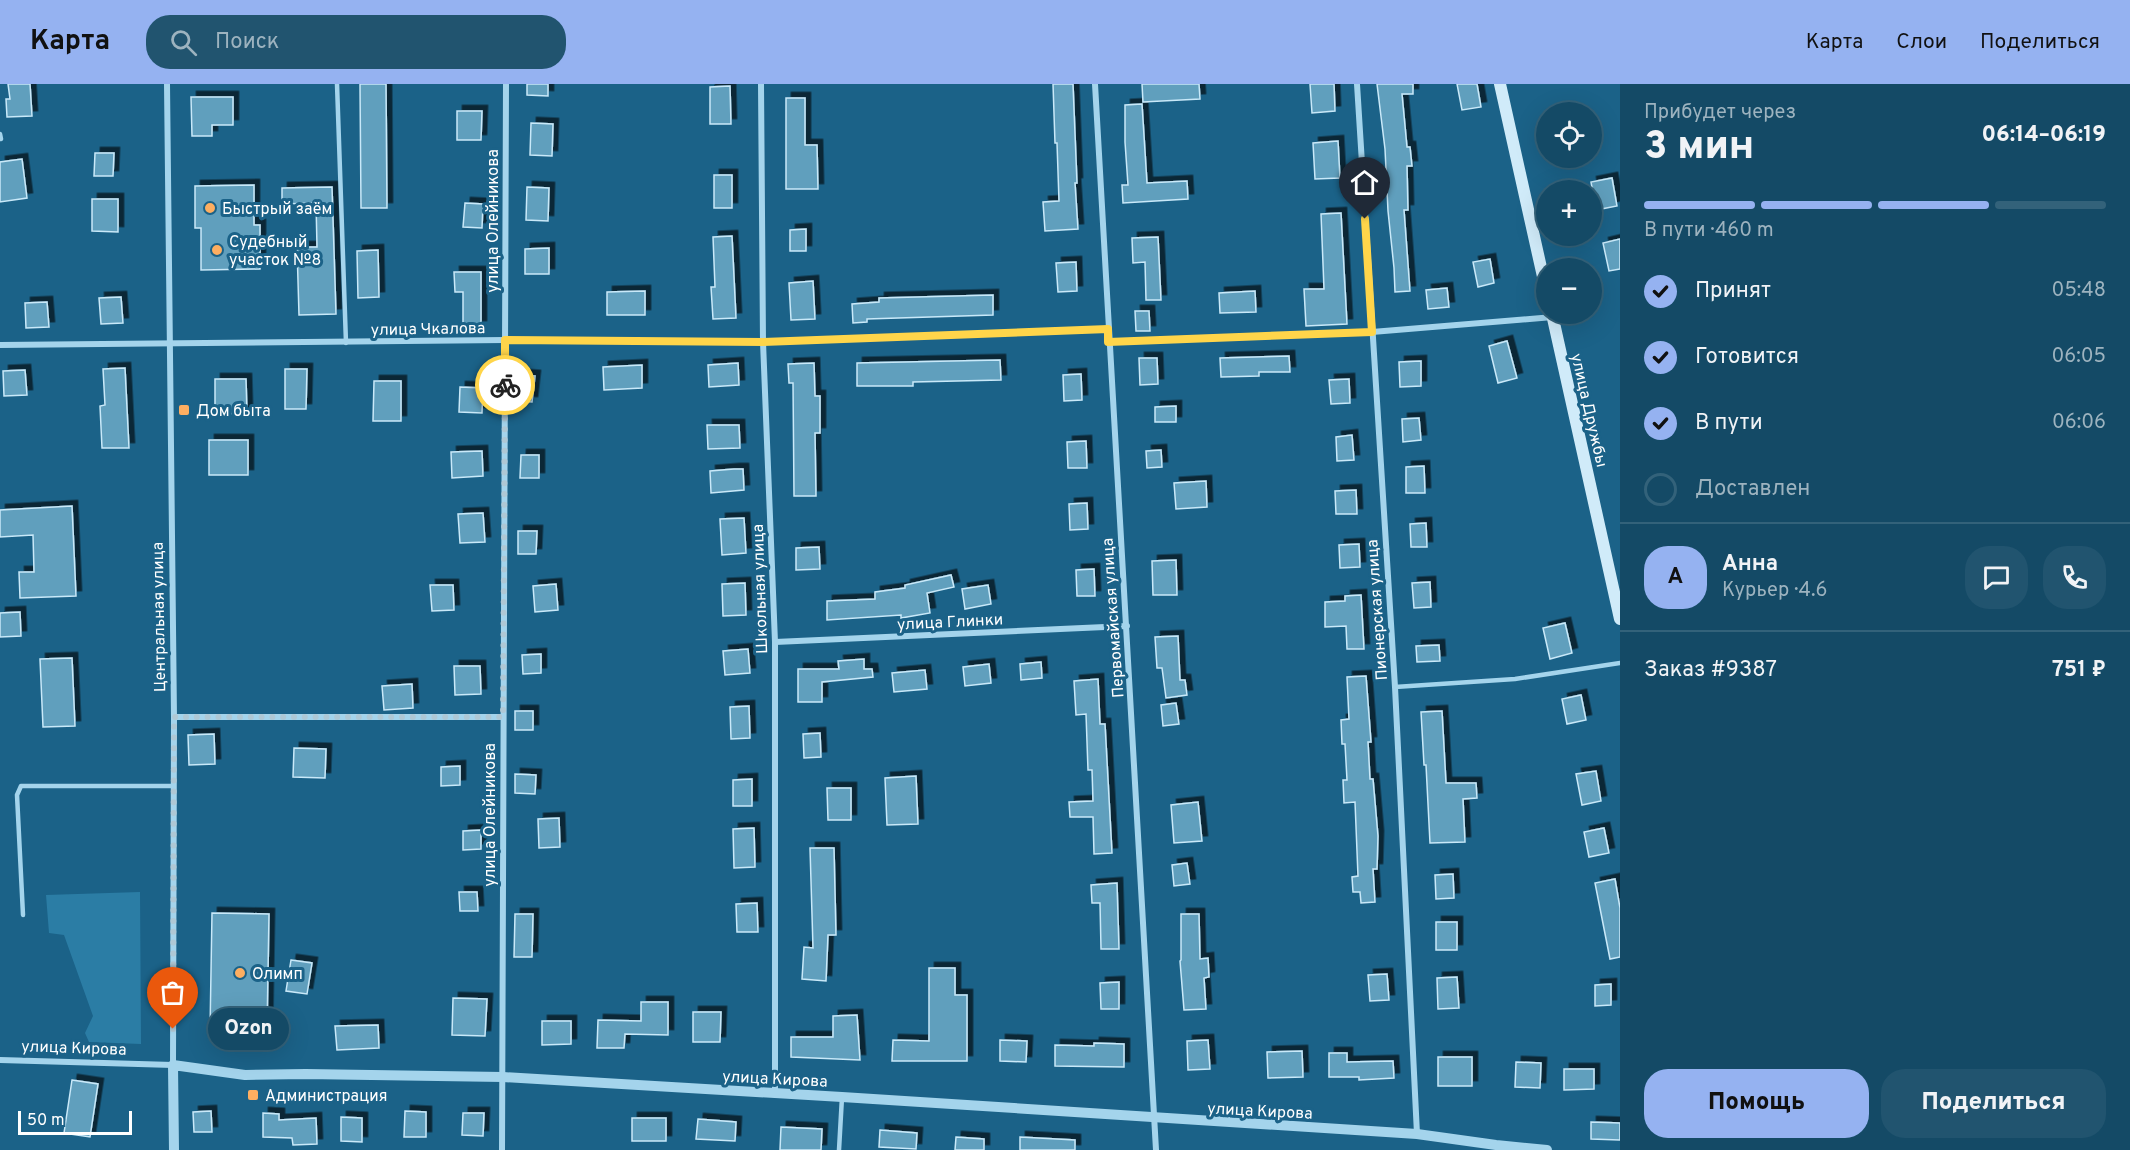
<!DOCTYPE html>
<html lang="ru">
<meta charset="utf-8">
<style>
body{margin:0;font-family:Overpass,sans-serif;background:#21546f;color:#f1f3f6;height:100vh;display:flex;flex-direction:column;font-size:22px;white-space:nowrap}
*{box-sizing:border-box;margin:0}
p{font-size:20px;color:#9db3bf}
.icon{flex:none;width:33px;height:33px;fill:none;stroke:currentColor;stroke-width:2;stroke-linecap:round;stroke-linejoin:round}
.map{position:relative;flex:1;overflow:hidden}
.details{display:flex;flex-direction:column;background:#144a66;width:510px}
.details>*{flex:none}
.controls{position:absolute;left:1536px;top:18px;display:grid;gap:12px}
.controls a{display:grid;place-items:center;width:66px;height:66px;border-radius:50%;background:#144a66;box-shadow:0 6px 24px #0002,0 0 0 2px #33627a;font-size:30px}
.scale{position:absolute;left:18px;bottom:15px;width:114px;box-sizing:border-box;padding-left:6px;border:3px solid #fff;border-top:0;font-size:16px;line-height:21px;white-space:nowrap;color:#fff;-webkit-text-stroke:4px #1b6288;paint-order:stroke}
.pin{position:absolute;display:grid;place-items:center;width:51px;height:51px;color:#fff;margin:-62px -26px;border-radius:50% 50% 50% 0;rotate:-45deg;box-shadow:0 0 6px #0007}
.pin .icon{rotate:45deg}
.courier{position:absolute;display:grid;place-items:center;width:60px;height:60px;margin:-30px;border:4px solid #ffd54a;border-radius:50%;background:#fff;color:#222;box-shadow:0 2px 8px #0007}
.bubble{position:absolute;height:42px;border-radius:21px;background:#144a66;box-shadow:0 6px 24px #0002,0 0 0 2px #33627a;font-size:20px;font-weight:800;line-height:42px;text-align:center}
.overview em{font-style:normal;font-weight:800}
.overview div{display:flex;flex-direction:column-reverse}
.overview{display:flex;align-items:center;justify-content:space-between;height:102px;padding:0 24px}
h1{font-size:39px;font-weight:800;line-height:45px}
.bar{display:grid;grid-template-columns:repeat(4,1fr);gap:9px 6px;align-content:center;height:72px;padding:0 24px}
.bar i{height:8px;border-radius:4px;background:#33627a}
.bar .current{background:#95b2f1}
.bar p{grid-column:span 4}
.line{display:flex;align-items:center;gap:15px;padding:0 24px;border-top:2px solid #33627a}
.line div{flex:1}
.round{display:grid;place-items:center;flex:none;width:63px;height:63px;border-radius:24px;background:#21546f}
ol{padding:0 24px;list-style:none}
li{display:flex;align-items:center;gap:18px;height:66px}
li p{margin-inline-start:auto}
li .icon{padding:6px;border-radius:50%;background:#95b2f1;color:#111;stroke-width:4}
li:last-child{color:#9db3bf}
li i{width:33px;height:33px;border:3px solid #33627a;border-radius:50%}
.button{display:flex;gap:12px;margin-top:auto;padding:12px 24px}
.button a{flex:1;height:69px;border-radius:24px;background:#95b2f1;color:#111;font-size:24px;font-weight:800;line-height:69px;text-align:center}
.button a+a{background:#21546f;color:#f1f3f6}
header{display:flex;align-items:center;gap:36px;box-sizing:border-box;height:84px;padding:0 30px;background:#95b2f1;color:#111}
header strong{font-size:28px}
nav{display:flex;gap:33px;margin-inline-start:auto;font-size:21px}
.search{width:420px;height:54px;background:#21546f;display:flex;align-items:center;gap:15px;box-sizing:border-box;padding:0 21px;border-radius:24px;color:#9db3bf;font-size:22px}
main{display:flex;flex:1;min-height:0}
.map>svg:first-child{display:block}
.green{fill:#2b7da5}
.building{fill:#619fbd;stroke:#c9e9f9;stroke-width:1.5;filter:url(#shadow)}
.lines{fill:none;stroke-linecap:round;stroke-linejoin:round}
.service{stroke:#a4d4ec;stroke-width:4.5}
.minor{stroke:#a4d4ec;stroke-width:6}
.tertiary{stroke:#a4d4ec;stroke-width:10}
.secondary{stroke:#d0ebf9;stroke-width:12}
.done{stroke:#afc8d5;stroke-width:6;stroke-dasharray:0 10.8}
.route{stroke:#ffd54a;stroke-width:8}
.poi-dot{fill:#fdae61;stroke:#1b6288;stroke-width:2}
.labels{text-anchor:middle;stroke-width:6;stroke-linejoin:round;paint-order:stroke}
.poi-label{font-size:16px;fill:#fff;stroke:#1b6288;text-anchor:start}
.street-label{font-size:16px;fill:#fff;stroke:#1b6288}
</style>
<header>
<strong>Карта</strong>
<div class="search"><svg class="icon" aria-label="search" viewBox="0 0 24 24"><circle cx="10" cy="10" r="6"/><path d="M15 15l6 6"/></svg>Поиск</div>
<nav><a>Карта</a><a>Слои</a><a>Поделиться</a></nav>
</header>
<main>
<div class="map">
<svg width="1620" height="1066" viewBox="0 0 1620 1066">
<defs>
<filter id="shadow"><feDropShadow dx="5.5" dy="-5.5" stdDeviation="0" flood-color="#0009"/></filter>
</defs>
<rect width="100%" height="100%" fill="#1b6288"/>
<polygon class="green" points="140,808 141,960 89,958 85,949 93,932 64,851 49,849 46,811"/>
<g class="building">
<polygon points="8,0 30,0 32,32 7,33 6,15 10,15"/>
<polygon points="360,0 386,0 387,124 361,124"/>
<polygon points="527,0 548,0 548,12 527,11"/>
<polygon points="1053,0 1073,0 1077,99 1075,99 1078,145 1045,147 1043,118 1059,117 1057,59 1055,59"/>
<polygon points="1142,0 1199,0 1200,15 1143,18"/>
<polygon points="1310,0 1334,0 1335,27 1312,29"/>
<polygon points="1377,0 1413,0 1413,10 1402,10 1407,63 1410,63 1412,82 1407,82 1408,126 1404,126 1410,207 1395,208 1394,184 1388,127 1385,65"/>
<polygon points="1457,0 1477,0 1481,23 1462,26"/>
<polygon points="730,2 731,40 710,40 710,3"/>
<polygon points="191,13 233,13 233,41 212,41 212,52 192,52"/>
<polygon points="786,14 805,14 805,61 817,61 818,105 786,105"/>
<polygon points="1142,20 1147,99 1187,97 1188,115 1123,119 1122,101 1128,101 1125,58 1125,21"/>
<polygon points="457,27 482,27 481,56 457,56"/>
<polygon points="531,39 553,40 552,72 530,71"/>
<polygon points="1338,57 1340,94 1315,95 1313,59"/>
<polygon points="95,69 114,69 113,92 94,92"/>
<polygon points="22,75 27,114 0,118 0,78"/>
<rect x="714" y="91" width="18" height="33"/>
<polygon points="1612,94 1617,122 1596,126 1591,98"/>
<polygon points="254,101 254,141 260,141 260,185 201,186 201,144 195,144 195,102"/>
<polygon points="332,103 336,230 299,231 297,163 317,163 316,119 282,120 282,104"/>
<polygon points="527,103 549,104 548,137 526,136"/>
<polygon points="92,115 118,115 118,148 92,147"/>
<polygon points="465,119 483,120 482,144 463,143"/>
<polygon points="1341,129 1347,240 1306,242 1304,205 1324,205 1321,130"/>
<polygon points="806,145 806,167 790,167 790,146"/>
<polygon points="732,152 736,234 713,235 711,203 715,203 713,153"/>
<polygon points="1158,153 1161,216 1146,216 1145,178 1133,179 1132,154"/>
<polygon points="1620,155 1620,185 1609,187 1603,159"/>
<polygon points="549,164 549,190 525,190 525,165"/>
<polygon points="378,166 379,213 358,214 357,167"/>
<polygon points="1490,175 1494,199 1478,203 1473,178"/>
<polygon points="1076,178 1077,207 1058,208 1056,179"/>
<polygon points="454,188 481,188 481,242 463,242 463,208 455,208"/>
<polygon points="813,197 815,235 791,236 789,199"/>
<polygon points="1447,204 1449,223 1428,225 1426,206"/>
<polygon points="645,207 645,231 607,231 607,208"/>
<polygon points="1255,207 1256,228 1220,229 1219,209"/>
<polygon points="993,211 993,231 867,235 867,238 853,239 852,220 879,218 879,214"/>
<polygon points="121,213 123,239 101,240 99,214"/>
<polygon points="47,218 49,243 26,244 25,219"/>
<polygon points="1135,227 1149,227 1150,247 1136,247"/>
<polygon points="1507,257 1517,294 1498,299 1489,262"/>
<polygon points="1289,272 1290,288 1259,288 1259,292 1221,293 1220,274"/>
<polygon points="1139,274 1157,274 1158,300 1140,301"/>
<polygon points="1000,276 1001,296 913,298 913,302 857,302 857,279"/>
<polygon points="1421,277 1421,302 1400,303 1399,278"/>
<polygon points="738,279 739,301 709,303 708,281"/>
<polygon points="814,279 815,312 820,312 820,349 815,349 816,412 794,412 793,299 789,299 788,280"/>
<polygon points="642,281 642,304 604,306 603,283"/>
<polygon points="125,284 129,364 102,364 100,322 105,321 103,285"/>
<polygon points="285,285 307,285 306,325 285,325"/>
<polygon points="25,286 27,311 4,312 3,287"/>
<polygon points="1081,290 1082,316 1064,317 1063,291"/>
<polygon points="521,291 535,292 532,318 518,317"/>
<polygon points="215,295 246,295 247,329 215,330"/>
<polygon points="1349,295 1350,319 1331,320 1329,296"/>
<polygon points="374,297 401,297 401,337 373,337"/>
<polygon points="460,303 483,304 482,329 459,328"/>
<polygon points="1176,322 1176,338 1155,338 1155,323"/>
<polygon points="1419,334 1421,356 1403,358 1402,335"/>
<polygon points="707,341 739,341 740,364 708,365"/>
<polygon points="1352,351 1354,376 1337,377 1336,353"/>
<rect x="209" y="356" width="39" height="35"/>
<polygon points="1086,357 1087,384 1068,384 1067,358"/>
<polygon points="1161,366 1162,383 1147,384 1146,367"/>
<polygon points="482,367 483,392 452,394 451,368"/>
<polygon points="521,371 539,371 539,394 520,394"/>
<polygon points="1424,382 1425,409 1406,409 1406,383"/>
<polygon points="734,385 743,385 744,406 711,409 710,387"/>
<polygon points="1206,397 1207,423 1176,425 1174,399"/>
<polygon points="1356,406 1357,430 1336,430 1335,407"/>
<polygon points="1087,419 1088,445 1070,446 1069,420"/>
<polygon points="72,422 76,512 20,514 19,488 34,488 33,451 0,453 0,426"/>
<polygon points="483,429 485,458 460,459 458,430"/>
<polygon points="744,434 746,469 722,471 720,435"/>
<polygon points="1426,439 1427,463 1411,463 1410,440"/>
<polygon points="518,447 537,447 536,470 518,470"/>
<polygon points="1359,460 1360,483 1340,484 1339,461"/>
<polygon points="819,463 820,485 796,486 796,464"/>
<polygon points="1176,476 1177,511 1153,511 1152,477"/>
<polygon points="1094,485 1095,512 1077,512 1076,486"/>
<polygon points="951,491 954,503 927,509 930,529 901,534 901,531 827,536 827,517 875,515 875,508 905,504 905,501"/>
<polygon points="1430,498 1431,523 1414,524 1412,499"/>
<polygon points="745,499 746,531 723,532 722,500"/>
<polygon points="556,500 558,526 535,528 533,502"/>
<polygon points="430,501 453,501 454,526 432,527"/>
<polygon points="988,501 991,520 965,525 962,505"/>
<polygon points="1361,511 1364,565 1347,565 1346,542 1325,543 1325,518 1345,517 1345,512"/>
<polygon points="20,528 21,552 0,553 0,529"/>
<polygon points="1565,539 1572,569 1550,575 1543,544"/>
<polygon points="1178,552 1180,596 1185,596 1187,611 1166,614 1162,584 1157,584 1155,553"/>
<polygon points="1439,561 1440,577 1417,578 1416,562"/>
<polygon points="748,565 750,589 725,591 723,567"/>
<polygon points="541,570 541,589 523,590 522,571"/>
<polygon points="72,574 75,642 43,643 40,575"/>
<polygon points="864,575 864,585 872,585 873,593 822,598 822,618 798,618 798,585 839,585 838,577"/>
<polygon points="1041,578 1042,594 1021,596 1020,580"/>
<polygon points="989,580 991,599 965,602 963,583"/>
<polygon points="454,582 480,582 481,610 455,611"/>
<polygon points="925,586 927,605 894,608 892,589"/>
<polygon points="1366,592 1371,658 1368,658 1370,695 1373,695 1378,752 1377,785 1373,785 1375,818 1361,819 1360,808 1353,808 1352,793 1358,792 1355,718 1344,719 1343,696 1347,696 1345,660 1342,660 1341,636 1349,635 1347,593"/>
<polygon points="1098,595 1100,640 1105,640 1112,769 1094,770 1093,733 1070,733 1069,718 1093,717 1092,686 1088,686 1086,630 1076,631 1074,597"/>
<polygon points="412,600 413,624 384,626 382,602"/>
<polygon points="1581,611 1586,636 1567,640 1562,615"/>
<polygon points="1176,619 1179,640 1163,642 1161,621"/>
<polygon points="749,622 750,654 731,655 730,623"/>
<rect x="515" y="627" width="18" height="19"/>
<polygon points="1442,627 1446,699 1476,699 1477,714 1463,715 1465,758 1430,759 1426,681 1424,681 1421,628"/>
<polygon points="820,649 821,673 804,674 803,650"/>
<polygon points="214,650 215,680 189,681 188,651"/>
<polygon points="294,664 326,665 325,694 293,693"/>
<polygon points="460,682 460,701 441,702 441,683"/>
<polygon points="1596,687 1601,717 1582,721 1576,690"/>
<polygon points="515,690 536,691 535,710 515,709"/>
<polygon points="916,692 918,740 887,741 885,694"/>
<polygon points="752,695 752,722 733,722 733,696"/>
<polygon points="827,704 851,704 851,736 828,736"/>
<polygon points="1198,718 1202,757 1174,759 1171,721"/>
<polygon points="559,734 560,763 539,764 538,735"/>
<polygon points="754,744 755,783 734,784 733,745"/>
<polygon points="1604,744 1609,769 1589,773 1584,748"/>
<polygon points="481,746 481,765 463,766 463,747"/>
<polygon points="810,764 834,764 836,851 828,851 826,897 802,895 804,863 813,864"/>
<polygon points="1187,779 1190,800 1174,802 1172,781"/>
<polygon points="1453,790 1454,814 1436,815 1435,791"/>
<polygon points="1615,795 1620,824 1620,873 1610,875 1595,799"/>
<polygon points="1117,799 1119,865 1101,865 1100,819 1092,819 1091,801"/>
<polygon points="459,808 477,808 478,827 460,827"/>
<polygon points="757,819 758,848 737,848 736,820"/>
<polygon points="212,829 269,830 267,948 210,947"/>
<polygon points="515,830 533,830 532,873 514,873"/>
<polygon points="1181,830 1199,830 1200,875 1208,874 1209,893 1204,894 1206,925 1184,926 1180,877 1181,876"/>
<rect x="1436" y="838" width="21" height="28"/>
<polygon points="291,876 312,879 307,910 286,907"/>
<polygon points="929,884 955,884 955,911 967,911 967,977 892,977 893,956 929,957"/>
<polygon points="1387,890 1389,916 1370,917 1368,891"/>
<polygon points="1457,893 1459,924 1438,925 1437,894"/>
<polygon points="1119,898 1119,925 1101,925 1100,899"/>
<polygon points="1611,900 1611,921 1595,922 1595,901"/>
<polygon points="453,914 487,915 485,952 452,951"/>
<polygon points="641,918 668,918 668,951 625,950 624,964 597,964 598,936 641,937"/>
<polygon points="693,928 721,928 720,958 693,958"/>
<polygon points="857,931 860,976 791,973 791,953 833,953 833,932"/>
<polygon points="542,937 571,937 571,960 542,961"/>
<polygon points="378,941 379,964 337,966 335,942"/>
<polygon points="1000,956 1027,957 1026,978 1000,977"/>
<polygon points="1208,956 1210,985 1188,986 1187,957"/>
<polygon points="1094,959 1124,960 1124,983 1055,982 1055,961 1094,962"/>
<polygon points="1302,967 1303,993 1268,994 1267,968"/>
<polygon points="1329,969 1347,969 1347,978 1393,977 1394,994 1359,996 1359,993 1329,993"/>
<rect x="1438" y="973" width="34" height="29"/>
<polygon points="1516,978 1541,979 1540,1004 1515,1003"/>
<polygon points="1564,985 1594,985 1594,1005 1564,1006"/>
<polygon points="72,996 98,1000 90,1053 64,1049"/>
<polygon points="211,1027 212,1048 194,1048 193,1028"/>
<polygon points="405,1027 426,1028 426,1053 404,1053"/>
<polygon points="263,1029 279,1030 279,1036 316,1034 317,1060 293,1061 292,1054 263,1053"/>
<polygon points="463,1029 484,1029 483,1052 462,1051"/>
<polygon points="341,1033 362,1034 362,1058 341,1057"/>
<rect x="632" y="1034" width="34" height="23"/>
<polygon points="698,1035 736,1038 735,1057 696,1055"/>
<polygon points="1591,1038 1620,1039 1620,1056 1591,1055"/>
<polygon points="781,1043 822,1045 821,1066 780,1066"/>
<polygon points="880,1046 917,1049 916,1065 879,1063"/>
<polygon points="956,1053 984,1055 984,1066 955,1066"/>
<polygon points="1020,1053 1075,1056 1075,1066 1020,1066"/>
</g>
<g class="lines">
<g class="service">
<polyline points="337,0 346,259"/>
<polyline points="0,50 1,55"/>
<polyline points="1395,603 1515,595 1620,579"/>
<polyline points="23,831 17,711 21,702 173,702"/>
<polyline points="839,1066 842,1013"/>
</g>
<g class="minor">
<polyline points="761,0 763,258 775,558 775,1009"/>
<polyline points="1095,0 1156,1066"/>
<polyline points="1357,0 1395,603 1417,1050"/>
<polyline points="1108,258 1372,248 1553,233"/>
<polyline points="0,261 505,256 763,258 1108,245"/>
<polyline points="775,558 1127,542"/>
<polyline points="174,633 503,633"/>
<polyline points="0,976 173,981 174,633 167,0"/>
<polyline points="502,1066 506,0"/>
</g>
<polyline class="tertiary" points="174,1066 173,981 245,991 306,990 503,993 842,1013 1417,1050 1496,1061 1547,1066"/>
<g class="secondary">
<polyline points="1500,0 1546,206"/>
<polyline points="1552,230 1620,535"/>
</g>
</g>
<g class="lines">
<polyline class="done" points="173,945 174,633 503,633 505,301"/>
<polyline class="route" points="505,301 505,256 763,258 1108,245 1108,258 1372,248 1365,135"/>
</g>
<g class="poi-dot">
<circle cx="210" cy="124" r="6"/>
<circle cx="217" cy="166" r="6"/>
<rect x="178" y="320" width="12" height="12" rx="3"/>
<circle cx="240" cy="889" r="6"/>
<rect x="247" y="1005" width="12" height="12" rx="3"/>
</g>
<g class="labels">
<g class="poi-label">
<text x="222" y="130">Быстрый заём</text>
<text x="229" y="163">Судебный<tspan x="229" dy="18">участок №8</tspan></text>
<text x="196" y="332">Дом быта</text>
<text x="252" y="895">Олимп</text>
<text x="265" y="1017">Администрация</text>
</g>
<g class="street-label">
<text transform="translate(492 137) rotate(-90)" y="6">улица Олейникова</text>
<text transform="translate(428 244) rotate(-1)" y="6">улица Чкалова</text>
<text transform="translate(1590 326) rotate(77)" y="6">улица Дружбы</text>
<text transform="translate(759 505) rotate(-92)" y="6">Школьная улица</text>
<text transform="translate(1376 526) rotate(-94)" y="6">Пионерская улица</text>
<text transform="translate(158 533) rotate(-91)" y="6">Центральная улица</text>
<text transform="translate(1112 534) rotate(-94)" y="6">Первомайская улица</text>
<text transform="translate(950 537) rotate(-3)" y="6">улица Глинки</text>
<text transform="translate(489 731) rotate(-90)" y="6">улица Олейникова</text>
<text transform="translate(74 963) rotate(2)" y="6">улица Кирова</text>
<text transform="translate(775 994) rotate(3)" y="6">улица Кирова</text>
<text transform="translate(1260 1026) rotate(3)" y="6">улица Кирова</text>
</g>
</g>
</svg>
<div class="controls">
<a><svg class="icon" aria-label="locate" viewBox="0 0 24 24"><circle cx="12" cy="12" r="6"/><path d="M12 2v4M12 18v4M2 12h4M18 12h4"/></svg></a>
<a>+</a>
<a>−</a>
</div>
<div class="scale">50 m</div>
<div class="pin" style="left:173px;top:945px;background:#ea580c"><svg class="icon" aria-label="bag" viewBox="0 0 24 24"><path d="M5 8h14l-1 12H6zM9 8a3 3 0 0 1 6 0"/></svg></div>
<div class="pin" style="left:1365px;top:135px;background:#1f2937"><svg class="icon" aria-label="home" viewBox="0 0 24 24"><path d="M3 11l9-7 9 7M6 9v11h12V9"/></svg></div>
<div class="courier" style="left:505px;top:301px"><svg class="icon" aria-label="bike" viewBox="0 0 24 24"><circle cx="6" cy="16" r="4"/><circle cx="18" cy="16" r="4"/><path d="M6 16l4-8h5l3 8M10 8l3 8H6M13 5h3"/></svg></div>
<div class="bubble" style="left:208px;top:924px;width:81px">Ozon</div>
</div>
<section class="details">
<div class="overview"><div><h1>3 мин</h1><p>Прибудет через</p></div><em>06:14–06:19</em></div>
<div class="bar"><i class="current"></i><i class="current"></i><i class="current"></i><i></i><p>В пути · 460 m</p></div>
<ol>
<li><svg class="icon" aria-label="check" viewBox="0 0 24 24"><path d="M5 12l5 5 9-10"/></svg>Принят<p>05:48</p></li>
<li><svg class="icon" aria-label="check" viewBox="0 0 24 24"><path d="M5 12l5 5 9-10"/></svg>Готовится<p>06:05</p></li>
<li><svg class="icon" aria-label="check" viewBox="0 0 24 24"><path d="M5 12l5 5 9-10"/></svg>В пути<p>06:06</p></li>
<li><i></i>Доставлен</li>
</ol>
<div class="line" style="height:108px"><b class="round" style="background:#95b2f1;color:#111">А</b><div><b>Анна</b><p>Курьер · 4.6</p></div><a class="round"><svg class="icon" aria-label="chat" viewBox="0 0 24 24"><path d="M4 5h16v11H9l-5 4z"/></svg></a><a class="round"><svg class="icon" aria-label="phone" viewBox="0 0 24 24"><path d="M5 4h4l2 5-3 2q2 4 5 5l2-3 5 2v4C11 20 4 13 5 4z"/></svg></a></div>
<div class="line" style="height:78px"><div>Заказ #9387</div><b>751 ₽</b></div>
<div class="button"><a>Помощь</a><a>Поделиться</a></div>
</section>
</main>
